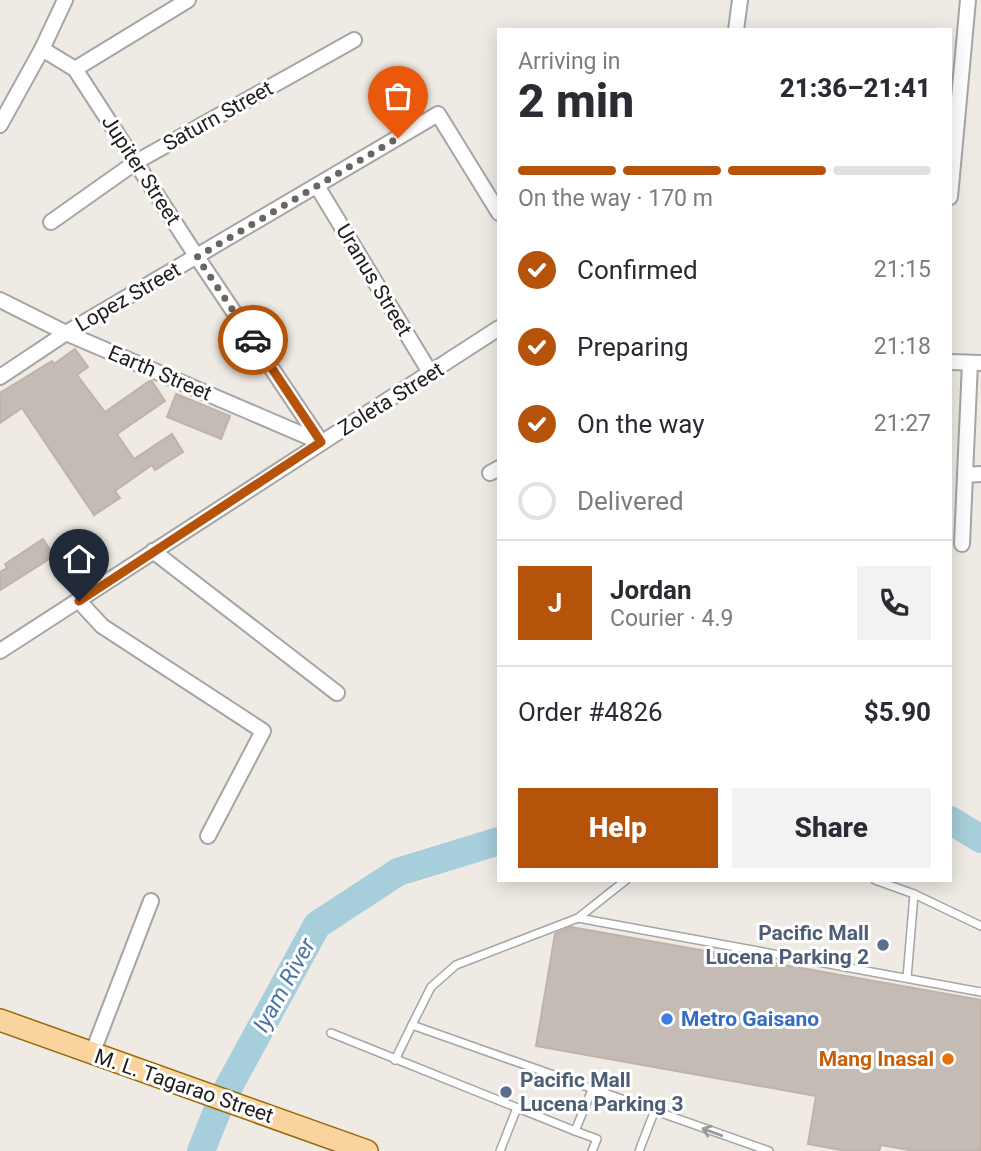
<!DOCTYPE html>
<meta charset="utf-8">
<style>
body{margin:0;font-family:Roboto,sans-serif;background:#f2f2f3;color:#2b2b33;height:100vh;display:flex;flex-direction:column;font-size:26px;white-space:nowrap}
*{box-sizing:border-box;margin:0}
p{font-size:23px;color:#7c7c81}
.icon{flex:none;width:38px;height:38px;fill:none;stroke:currentColor;stroke-width:2;stroke-linecap:round;stroke-linejoin:round}
.map{position:relative;flex:1;overflow:hidden}
.side{position:absolute;left:497px;top:28px;width:455px;height:854px;display:flex;flex-direction:column;background:#fff;border-radius:0px;box-shadow:0 4px 18px #0003}
.side>*{flex:none}
.pin{position:absolute;display:grid;place-items:center;width:60px;height:60px;color:#fff;margin:-72px -30px;border-radius:50% 50% 50% 0;rotate:-45deg;box-shadow:0 0 7px #0007}
.pin .icon{rotate:45deg}
.courier{position:absolute;display:grid;place-items:center;width:70px;height:70px;margin:-35px;border:5px solid #b45309;border-radius:50%;background:#fff;color:#222;box-shadow:0 2px 9px #0007}
.overview em{font-style:normal;font-weight:800}
.overview div{display:flex;flex-direction:column-reverse}
.overview{display:flex;align-items:center;justify-content:space-between;height:119px;padding:0 21px}
h1{font-size:46px;font-weight:800;line-height:52px}
.bar{display:grid;grid-template-columns:repeat(4,1fr);gap:10px 7px;align-content:center;height:84px;padding:0 21px}
.bar i{height:9px;border-radius:5px;background:#e1e1e2}
.bar .current{background:#b45309}
.bar p{grid-column:span 4}
.line{display:flex;align-items:center;gap:18px;padding:0 21px;border-top:2px solid #e1e1e2}
.line div{flex:1}
.round{display:grid;place-items:center;flex:none;width:74px;height:74px;border-radius:0px;background:#f2f2f3}
ol{padding:0 21px;list-style:none}
li{display:flex;align-items:center;gap:21px;height:77px}
li p{margin-inline-start:auto}
li .icon{padding:7px;border-radius:50%;background:#b45309;color:#fff;stroke-width:4}
li:last-child{color:#7c7c81}
li i{width:38px;height:38px;border:4px solid #e1e1e2;border-radius:50%}
.button{display:flex;gap:14px;margin-top:auto;padding:14px 21px}
.button a{flex:1;height:80px;border-radius:0px;background:#b45309;color:#fff;font-size:28px;font-weight:800;line-height:80px;text-align:center}
.button a+a{background:#f2f2f3;color:#2b2b33}
.map>svg:first-child{display:block}
.lines{fill:none;stroke-linecap:round;stroke-linejoin:round}
.river{stroke:#a6cedb;stroke-width:28}
.building{fill:#c3bbb4;stroke:#c0b2a7;stroke-width:2}
.service-casing{stroke:#a5a5a5;stroke-width:10}
.minor-casing{stroke:#a5a5a5;stroke-width:18}
.primary-casing{stroke:#946704;stroke-width:24}
.service{stroke:#fff;stroke-width:7}
.minor{stroke:#fff;stroke-width:14}
.primary{stroke:#f9d49f;stroke-width:21}
.oneway{stroke:#9a9a9a}
.done{stroke:#676663;stroke-width:7;stroke-dasharray:0 12.6}
.route{stroke:#b45309;stroke-width:9}
.service-dot{fill:#5c6f8a;stroke:#fff;stroke-width:2.5}
.shop-dot{fill:#3f7fe0;stroke:#fff;stroke-width:2.5}
.food-dot{fill:#e8710a;stroke:#fff;stroke-width:2.5}
.labels{text-anchor:middle;stroke-width:6;stroke-linejoin:round;paint-order:stroke}
.street-label{font-size:21px;fill:#1e1e1e;stroke:#fff}
.service-label{font-size:21px;font-weight:bold;fill:#4e5e75;stroke:#fff;text-anchor:end}
.shop-label{font-size:21px;font-weight:bold;fill:#366cbe;stroke:#fff;text-anchor:start}
.food-label{font-size:21px;font-weight:bold;fill:#c56008;stroke:#fff;text-anchor:end}
.water-label{font-size:23px;font-style:italic;fill:#4a75a3;stroke:#fff}
</style>
<div class="map">
<svg width="981" height="1151" viewBox="0 0 981 1151">
<rect width="100%" height="100%" fill="#efebe4"/>
<g class="lines">
<g class="river">
<polyline points="950,820 981,839"/>
<polyline points="201,1151 222,1099 317,925 398,872 499,841"/>
</g>
</g>
<g class="building">
<polygon points="75,349 88,367 77,375 105,412 151,380 165,401 117,434 134,459 172,434 183,452 155,470 152,465 115,491 120,498 94,515 22,408 0,423 0,393 52,361 54,364"/>
<polygon points="176,394 230,416 221,439 167,417"/>
<polygon points="43,539 54,556 0,590 0,572 7,568 5,564"/>
<polygon points="571,927 981,1000 981,1151 915,1151 881,1145 879,1151 846,1151 808,1144 816,1096 536,1046 555,934"/>
</g>
<g class="lines">
<g class="service-casing">
<g id="service">
<polyline points="875,880 914,894 981,926"/>
<polyline points="578,918 626,880"/>
<polyline points="907,978 914,894"/>
<polyline points="331,1033 575,1131 592,1090"/>
<polyline points="395,1060 412,1025"/>
<polyline points="575,1131 597,1139 592,1151"/>
<polyline points="500,1151 517,1108"/>
<polyline points="639,1151 655,1110"/>
<polyline points="769,1151 412,1025 431,987 456,965 578,918 981,992"/>
</g>
</g>
<g class="minor-casing">
<g id="minor">
<polyline points="736,30 740,0"/>
<polyline points="42,49 75,69 197,257 321,442"/>
<polyline points="75,69 188,0"/>
<polyline points="0,125 42,49 65,0"/>
<polyline points="317,186 431,374"/>
<polyline points="950,197 968,0"/>
<polyline points="51,222 136,162 354,40"/>
<polyline points="0,300 66,333 320,442"/>
<polyline points="950,362 981,363"/>
<polyline points="970,363 965,475 981,474"/>
<polyline points="0,377 66,333 438,114 499,213"/>
<polyline points="490,473 499,468"/>
<polyline points="962,544 965,475"/>
<polyline points="153,551 337,693"/>
<polyline points="79,601 102,626 263,731 208,836"/>
<polyline points="0,651 499,328"/>
<polyline points="92,1054 151,901"/>
</g>
</g>
<g class="primary-casing">
<polyline id="primary" points="0,1020 367,1151"/>
</g>
<use href="#service" class="service"/>
<use href="#minor" class="minor"/>
<use href="#primary" class="primary"/>
</g>
<defs><path id="oneway-shaft" d="M-6 0H5M1.5-3L5.5 0L1.5 3" fill="none" stroke-width="1.6" stroke-linecap="round" stroke-linejoin="round" transform="scale(1.75)"/></defs>
<use class="oneway" href="#oneway-shaft" transform="translate(712 1132) rotate(-160)"/>
<g class="lines">
<polyline class="done" points="253,340 197,257 398,138"/>
<polyline class="route" points="79,601 321,442 253,340"/>
</g>
<g class="service-dot">
<circle cx="883" cy="945" r="7"/>
<circle cx="506" cy="1092" r="7"/>
</g>
<circle class="shop-dot" cx="667" cy="1019" r="7"/>
<circle class="food-dot" cx="948" cy="1059" r="7"/>
<g class="labels">
<g class="street-label">
<text transform="translate(218 116) rotate(-29)" y="7">Saturn Street</text>
<text transform="translate(141 170) rotate(57)" y="7">Jupiter Street</text>
<text transform="translate(374 280) rotate(59)" y="7">Uranus Street</text>
<text transform="translate(128 297) rotate(-30)" y="7">Lopez Street</text>
<text transform="translate(160 373) rotate(23)" y="7">Earth Street</text>
<text transform="translate(391 399) rotate(-32)" y="7">Zoleta Street</text>
<text transform="translate(184 1086) rotate(19)" y="7">M. L. Tagarao Street</text>
</g>
<g class="service-label">
<text x="869" y="940">Pacific Mall<tspan x="869" dy="24">Lucena Parking 2</tspan></text>
<text x="520" y="1087" text-anchor="start">Pacific Mall<tspan x="520" dy="24">Lucena Parking 3</tspan></text>
</g>
<g class="shop-label">
<text x="681" y="1026">Metro Gaisano</text>
</g>
<g class="food-label">
<text x="934" y="1066">Mang Inasal</text>
</g>
<g class="water-label">
<text transform="translate(284 985) rotate(-61)" y="8">Iyam River</text>
</g>
</g>
</svg>
<div class="pin" style="left:398px;top:138px;background:#ea580c"><svg class="icon" aria-label="bag" viewBox="0 0 24 24"><path d="M5 8h14l-1 12H6zM9 8a3 3 0 0 1 6 0"/></svg></div>
<div class="pin" style="left:79px;top:601px;background:#1f2937"><svg class="icon" aria-label="home" viewBox="0 0 24 24"><path d="M3 11l9-7 9 7M6 9v11h12V9"/></svg></div>
<div class="courier" style="left:253px;top:340px"><svg class="icon" aria-label="car" viewBox="0 0 24 24"><path d="M5 17H2v-5l4-1 3-4h7l3 4 3 1v5h-3M9 17h6M6 11h13"/><circle cx="7" cy="17" r="2"/><circle cx="17" cy="17" r="2"/></svg></div>
<section class="side">
<div class="overview"><div><h1>2 min</h1><p>Arriving in</p></div><em>21:36–21:41</em></div>
<div class="bar"><i class="current"></i><i class="current"></i><i class="current"></i><i></i><p>On the way · 170 m</p></div>
<ol>
<li><svg class="icon" aria-label="check" viewBox="0 0 24 24"><path d="M5 12l5 5 9-10"/></svg>Confirmed<p>21:15</p></li>
<li><svg class="icon" aria-label="check" viewBox="0 0 24 24"><path d="M5 12l5 5 9-10"/></svg>Preparing<p>21:18</p></li>
<li><svg class="icon" aria-label="check" viewBox="0 0 24 24"><path d="M5 12l5 5 9-10"/></svg>On the way<p>21:27</p></li>
<li><i></i>Delivered</li>
</ol>
<div class="line" style="height:126px"><b class="round" style="background:#b45309;color:#fff">J</b><div><b>Jordan</b><p>Courier · 4.9</p></div><a class="round"><svg class="icon" aria-label="phone" viewBox="0 0 24 24"><path d="M5 4h4l2 5-3 2q2 4 5 5l2-3 5 2v4C11 20 4 13 5 4z"/></svg></a></div>
<div class="line" style="height:91px"><div>Order #4826</div><b>$5.90</b></div>
<div class="button"><a>Help</a><a>Share</a></div>
</section>
</div>
